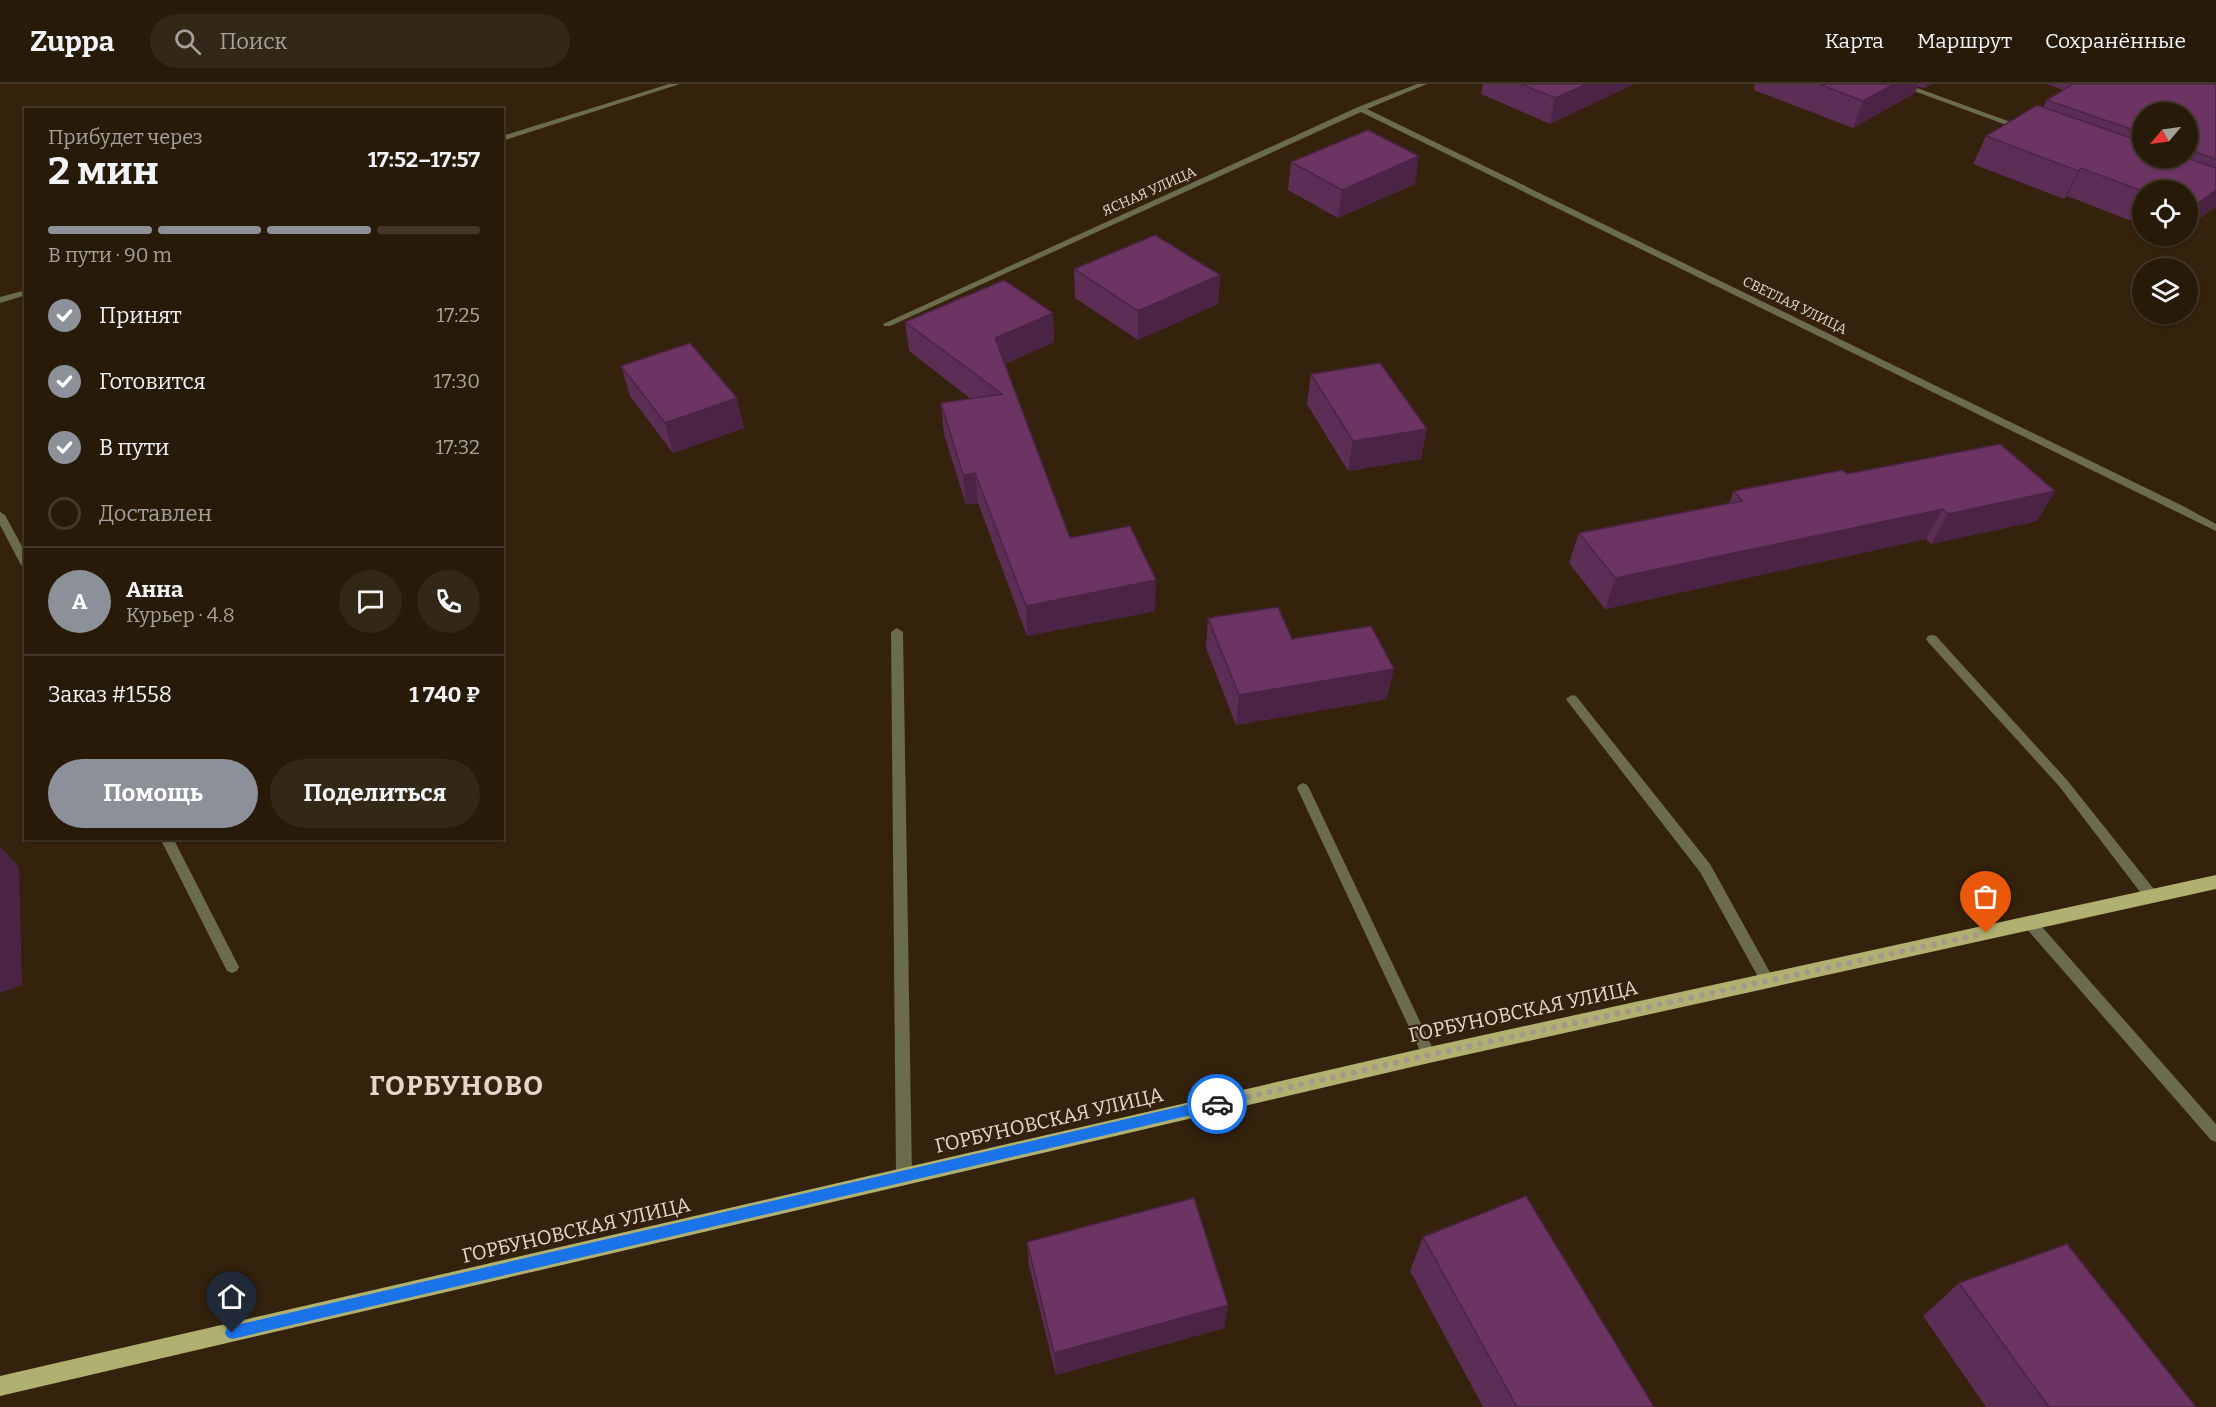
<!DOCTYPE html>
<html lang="ru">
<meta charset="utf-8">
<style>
body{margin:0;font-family:Bitter,serif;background:#332717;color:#f1f3f6;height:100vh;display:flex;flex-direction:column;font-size:22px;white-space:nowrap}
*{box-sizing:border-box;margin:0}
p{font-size:20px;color:#a4a19c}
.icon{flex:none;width:33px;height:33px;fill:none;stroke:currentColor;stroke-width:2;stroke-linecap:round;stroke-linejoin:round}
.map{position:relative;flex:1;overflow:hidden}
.sheet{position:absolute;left:24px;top:24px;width:480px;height:732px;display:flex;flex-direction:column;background:#271a09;border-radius:0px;box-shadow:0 2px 4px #0004,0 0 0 2px #43382a}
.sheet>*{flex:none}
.needle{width:39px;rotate:241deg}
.fabs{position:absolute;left:2132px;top:18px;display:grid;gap:12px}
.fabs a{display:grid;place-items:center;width:66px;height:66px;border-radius:50%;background:#271a09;box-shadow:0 2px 4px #0004,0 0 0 2px #43382a;font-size:30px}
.pin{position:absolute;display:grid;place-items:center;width:51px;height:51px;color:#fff;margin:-62px -26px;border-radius:50% 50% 50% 0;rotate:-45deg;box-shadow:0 0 6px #0007}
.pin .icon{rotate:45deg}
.courier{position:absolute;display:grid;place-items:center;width:60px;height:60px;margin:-30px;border:4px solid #1a73e8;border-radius:50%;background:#fff;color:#222;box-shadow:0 2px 8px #0007}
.overview em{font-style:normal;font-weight:700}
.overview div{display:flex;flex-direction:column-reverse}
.overview{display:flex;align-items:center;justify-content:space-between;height:102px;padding:0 24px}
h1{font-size:39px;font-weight:700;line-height:45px}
.bar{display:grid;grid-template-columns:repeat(4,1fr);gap:9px 6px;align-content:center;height:72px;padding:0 24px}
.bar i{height:8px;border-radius:4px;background:#43382a}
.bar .on{background:#8c9099}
.bar p{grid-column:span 4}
.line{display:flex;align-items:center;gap:15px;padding:0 24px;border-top:2px solid #43382a}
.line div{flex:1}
.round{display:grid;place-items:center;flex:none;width:63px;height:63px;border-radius:32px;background:#332717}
ol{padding:0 24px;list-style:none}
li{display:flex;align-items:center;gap:18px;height:66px}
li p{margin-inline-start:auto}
li .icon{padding:6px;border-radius:50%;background:#8c9099;color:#fff;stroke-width:4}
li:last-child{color:#a4a19c}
li i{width:33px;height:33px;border:3px solid #43382a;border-radius:50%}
.cta{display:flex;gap:12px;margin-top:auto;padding:12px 24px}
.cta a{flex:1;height:69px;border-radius:36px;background:#8c9099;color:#fff;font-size:24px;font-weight:700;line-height:69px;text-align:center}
.cta a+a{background:#332717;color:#f1f3f6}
header{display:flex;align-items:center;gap:36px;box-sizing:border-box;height:84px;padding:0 30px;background:#271a09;border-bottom:2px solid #43382a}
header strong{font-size:28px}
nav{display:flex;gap:33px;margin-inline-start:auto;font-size:21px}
.search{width:420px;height:54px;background:#332717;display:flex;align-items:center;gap:15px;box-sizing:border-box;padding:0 21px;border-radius:33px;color:#a4a19c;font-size:22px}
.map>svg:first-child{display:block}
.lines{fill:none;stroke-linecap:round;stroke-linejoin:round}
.service{fill:#6b6c4d;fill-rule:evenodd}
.minor{fill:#6b6c4d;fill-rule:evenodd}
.primary{fill:#b0b170;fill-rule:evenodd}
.wall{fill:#5c2d55;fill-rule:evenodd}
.shaded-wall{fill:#4b2445}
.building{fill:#6b3463;stroke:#4b2445;stroke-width:1.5}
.route{fill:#1a73e8}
.done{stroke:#a69788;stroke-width:6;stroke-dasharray:0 10.8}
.labels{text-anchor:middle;stroke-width:4.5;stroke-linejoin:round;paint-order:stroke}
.far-street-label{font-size:14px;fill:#e3d6ca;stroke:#34220c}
.near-street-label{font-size:20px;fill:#e3d6ca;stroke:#34220c}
.near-district-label{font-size:27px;font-weight:bold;letter-spacing:1.5px;fill:#e3d6ca;stroke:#34220c}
</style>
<header>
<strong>Zuppa</strong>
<div class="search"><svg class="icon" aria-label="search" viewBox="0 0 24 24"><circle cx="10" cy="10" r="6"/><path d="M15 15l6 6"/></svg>Поиск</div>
<nav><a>Карта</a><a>Маршрут</a><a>Сохранённые</a></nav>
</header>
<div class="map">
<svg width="2216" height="1323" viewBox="0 0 2216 1323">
<rect width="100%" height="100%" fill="#34220c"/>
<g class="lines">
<g class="service">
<polygon points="0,428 5,431 26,470 26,484 21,481 0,441"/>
<polygon points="897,544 903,548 912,1092 909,1097 904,1099 899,1097 896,1092 891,548"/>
<polygon points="1932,551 1936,552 2067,696 2157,809 2159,813 2157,817 2152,818 2147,817 2059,702 1928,558 1926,555 1928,552"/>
<polygon points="1572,611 1576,612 1710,780 1772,892 1774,896 1772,900 1767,902 1762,900 1700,788 1568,618 1566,615"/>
<polygon points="1303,699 1307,701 1309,704 1434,967 1436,971 1434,975 1429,977 1424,975 1297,704 1299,701"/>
<polygon points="160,754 173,754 239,883 237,887 232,889 227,887"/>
</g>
<g class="minor">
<polygon points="669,0 680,0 502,57 502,52"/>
<polygon points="1417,0 1427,0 1367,25 2183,422 2216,440 2216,447 1361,28 890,242 884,242 883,240 1358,23"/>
<polygon points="1895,0 1906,0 2027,44 2020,46"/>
<polygon points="26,206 26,211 0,219 0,213"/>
<polygon points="2030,834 2035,835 2216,1040 2216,1058 2211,1056 2025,843 2023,839 2025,835"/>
</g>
<polygon class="primary" points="2216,791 2216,805 1429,979 0,1312 0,1292 1429,963"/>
</g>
<g class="wall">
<polygon points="1483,0 1634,0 1550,40 1481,10"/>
<polygon points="1755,0 1932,0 1924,4 1918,2 1915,9 1853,44 1754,6"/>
<path d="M2047,0h169v122l-29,22v-38h-45v35l-75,-29 -3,3 -91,-35 13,-28 57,-29 4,-7 16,-10zM2142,28h45v46h-45z"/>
<polygon points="1291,78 1415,100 1338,134 1288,106"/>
<polygon points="1074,185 1220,191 1218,220 1138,256 1075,214"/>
<polygon points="1053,229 1054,258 1005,280 1070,454 1155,527 1027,552 978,419 966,421 944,350 941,319 971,315 909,267 905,238"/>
<polygon points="621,282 744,344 673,369 630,312"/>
<polygon points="1311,290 1421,375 1348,387 1307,320"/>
<polygon points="1847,390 2055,407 2037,437 1931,460 1926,455 1605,525 1569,479 1579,449 1729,419 1734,407"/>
<polygon points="1208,534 1292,555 1387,615 1236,641 1206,564"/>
<polygon points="1423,1153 1654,1323 1483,1323 1410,1187"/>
<polygon points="1027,1158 1228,1221 1224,1244 1056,1291 1029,1182"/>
<polygon points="1959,1199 2196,1323 1986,1323 1923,1232"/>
</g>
<g class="shaded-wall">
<polygon points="1587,0 1634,0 1550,40 1555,14"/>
<polygon points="1894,0 1918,0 1915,9 1853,44 1863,17"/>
<polygon points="1926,0 1932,0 1924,4"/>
<polygon points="1419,72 1415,100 1338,134 1342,106"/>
<polygon points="2081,84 2067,112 2064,115 2078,87"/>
<polygon points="2216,106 2216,122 2187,144 2187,131 2190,125"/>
<polygon points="1220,191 1218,220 1138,256 1138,227"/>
<polygon points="1053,229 1054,258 997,284 995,254"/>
<polygon points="737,314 744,344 673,369 665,339"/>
<polygon points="1427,345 1421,375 1348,387 1353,357"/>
<polygon points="975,389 978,419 966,421 963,391"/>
<polygon points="2055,407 2037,437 1931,460 1948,430"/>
<polygon points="1943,425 1926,455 1605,525 1615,494"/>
<polygon points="1156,496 1155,527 1027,552 1026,522"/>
<polygon points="1394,585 1387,615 1236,641 1239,611"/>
<polygon points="0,762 19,783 22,901 0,909"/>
<polygon points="1228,1221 1224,1244 1056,1291 1054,1269"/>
</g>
<g class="building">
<polygon points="1521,0 1587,0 1555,14"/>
<polygon points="1819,0 1894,0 1863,17"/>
<polygon points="2073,0 2216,0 2216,75 2187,65 2187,28 2142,28 2142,49 2047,16"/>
<polygon points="2037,21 2142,58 2142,74 2187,74 2216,84 2216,106 2190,125 2187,124 2187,106 2142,107 2081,84 2078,87 1986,52"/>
<polygon points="1368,46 1419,72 1342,106 1291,78"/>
<polygon points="1155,151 1220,191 1138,227 1074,185"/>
<polygon points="1004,196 1053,229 995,254 1070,454 1130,442 1156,496 1026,522 975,389 963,391 941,319 1002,310 905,238"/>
<polygon points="690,259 737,314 665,339 621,282"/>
<polygon points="1380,279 1427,345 1353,357 1311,290"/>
<polygon points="2000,360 2055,407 1948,430 1943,425 1615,494 1579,449 1742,417 1734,407 1843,386 1847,390"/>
<polygon points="1278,523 1292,555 1371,542 1394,585 1239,611 1208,534"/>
<polygon points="1526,1112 1654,1323 1517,1323 1423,1153"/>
<polygon points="1194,1114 1228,1221 1054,1269 1027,1158"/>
<polygon points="2067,1160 2196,1323 2049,1323 1959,1199"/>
</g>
<polygon class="route" points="1217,1014 1223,1020 1217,1025 232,1255 227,1253 225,1249 227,1244 232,1242"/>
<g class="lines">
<polyline class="done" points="1217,1020 1429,971 1986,849"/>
</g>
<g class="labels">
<g class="far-street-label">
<text transform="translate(1149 107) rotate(-24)" y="5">ЯСНАЯ УЛИЦА</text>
<text transform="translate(1795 221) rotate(26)" y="5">СВЕТЛАЯ УЛИЦА</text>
</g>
<g class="near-street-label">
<text transform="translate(1523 927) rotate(-12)" y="7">ГОРБУНОВСКАЯ УЛИЦА</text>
<text transform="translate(1049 1036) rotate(-13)" y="7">ГОРБУНОВСКАЯ УЛИЦА</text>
<text transform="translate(576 1146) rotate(-13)" y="7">ГОРБУНОВСКАЯ УЛИЦА</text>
</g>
<g class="near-district-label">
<text x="457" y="1011">ГОРБУНОВО</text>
</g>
</g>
</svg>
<div class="fabs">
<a><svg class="needle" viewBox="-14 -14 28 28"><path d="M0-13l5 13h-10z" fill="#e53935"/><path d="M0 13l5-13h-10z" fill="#a4a19c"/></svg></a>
<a><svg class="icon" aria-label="locate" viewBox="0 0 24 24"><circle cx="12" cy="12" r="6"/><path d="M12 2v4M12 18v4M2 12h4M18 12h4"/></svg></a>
<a><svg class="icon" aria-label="layers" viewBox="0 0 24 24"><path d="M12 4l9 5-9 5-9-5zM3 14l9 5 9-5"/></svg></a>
</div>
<div class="pin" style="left:1986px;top:849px;background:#ea580c"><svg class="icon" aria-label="bag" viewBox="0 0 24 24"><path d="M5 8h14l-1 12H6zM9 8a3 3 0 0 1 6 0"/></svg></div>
<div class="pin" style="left:232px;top:1249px;background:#1f2937"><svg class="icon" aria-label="home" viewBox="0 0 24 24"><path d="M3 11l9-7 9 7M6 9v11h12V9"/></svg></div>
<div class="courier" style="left:1217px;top:1020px"><svg class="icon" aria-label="car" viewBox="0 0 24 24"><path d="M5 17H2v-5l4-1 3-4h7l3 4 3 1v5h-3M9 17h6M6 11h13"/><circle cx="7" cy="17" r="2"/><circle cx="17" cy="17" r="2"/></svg></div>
<section class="sheet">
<div class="overview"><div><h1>2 мин</h1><p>Прибудет через</p></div><em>17:52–17:57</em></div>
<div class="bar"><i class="on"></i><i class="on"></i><i class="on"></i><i></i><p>В пути · 90 m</p></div>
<ol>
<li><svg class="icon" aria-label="check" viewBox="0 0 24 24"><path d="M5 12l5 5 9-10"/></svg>Принят<p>17:25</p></li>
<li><svg class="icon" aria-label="check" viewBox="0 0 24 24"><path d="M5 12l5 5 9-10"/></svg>Готовится<p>17:30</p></li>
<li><svg class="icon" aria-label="check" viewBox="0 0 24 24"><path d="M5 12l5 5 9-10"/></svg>В пути<p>17:32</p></li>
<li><i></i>Доставлен</li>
</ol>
<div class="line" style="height:108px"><b class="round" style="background:#8c9099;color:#fff">А</b><div><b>Анна</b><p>Курьер · 4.8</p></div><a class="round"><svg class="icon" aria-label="chat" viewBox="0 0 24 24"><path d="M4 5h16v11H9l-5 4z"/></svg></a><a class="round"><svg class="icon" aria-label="phone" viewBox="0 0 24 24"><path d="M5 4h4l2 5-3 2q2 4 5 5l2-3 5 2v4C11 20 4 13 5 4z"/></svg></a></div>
<div class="line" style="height:78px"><div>Заказ #1558</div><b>1 740 ₽</b></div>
<div class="cta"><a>Помощь</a><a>Поделиться</a></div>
</section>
</div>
